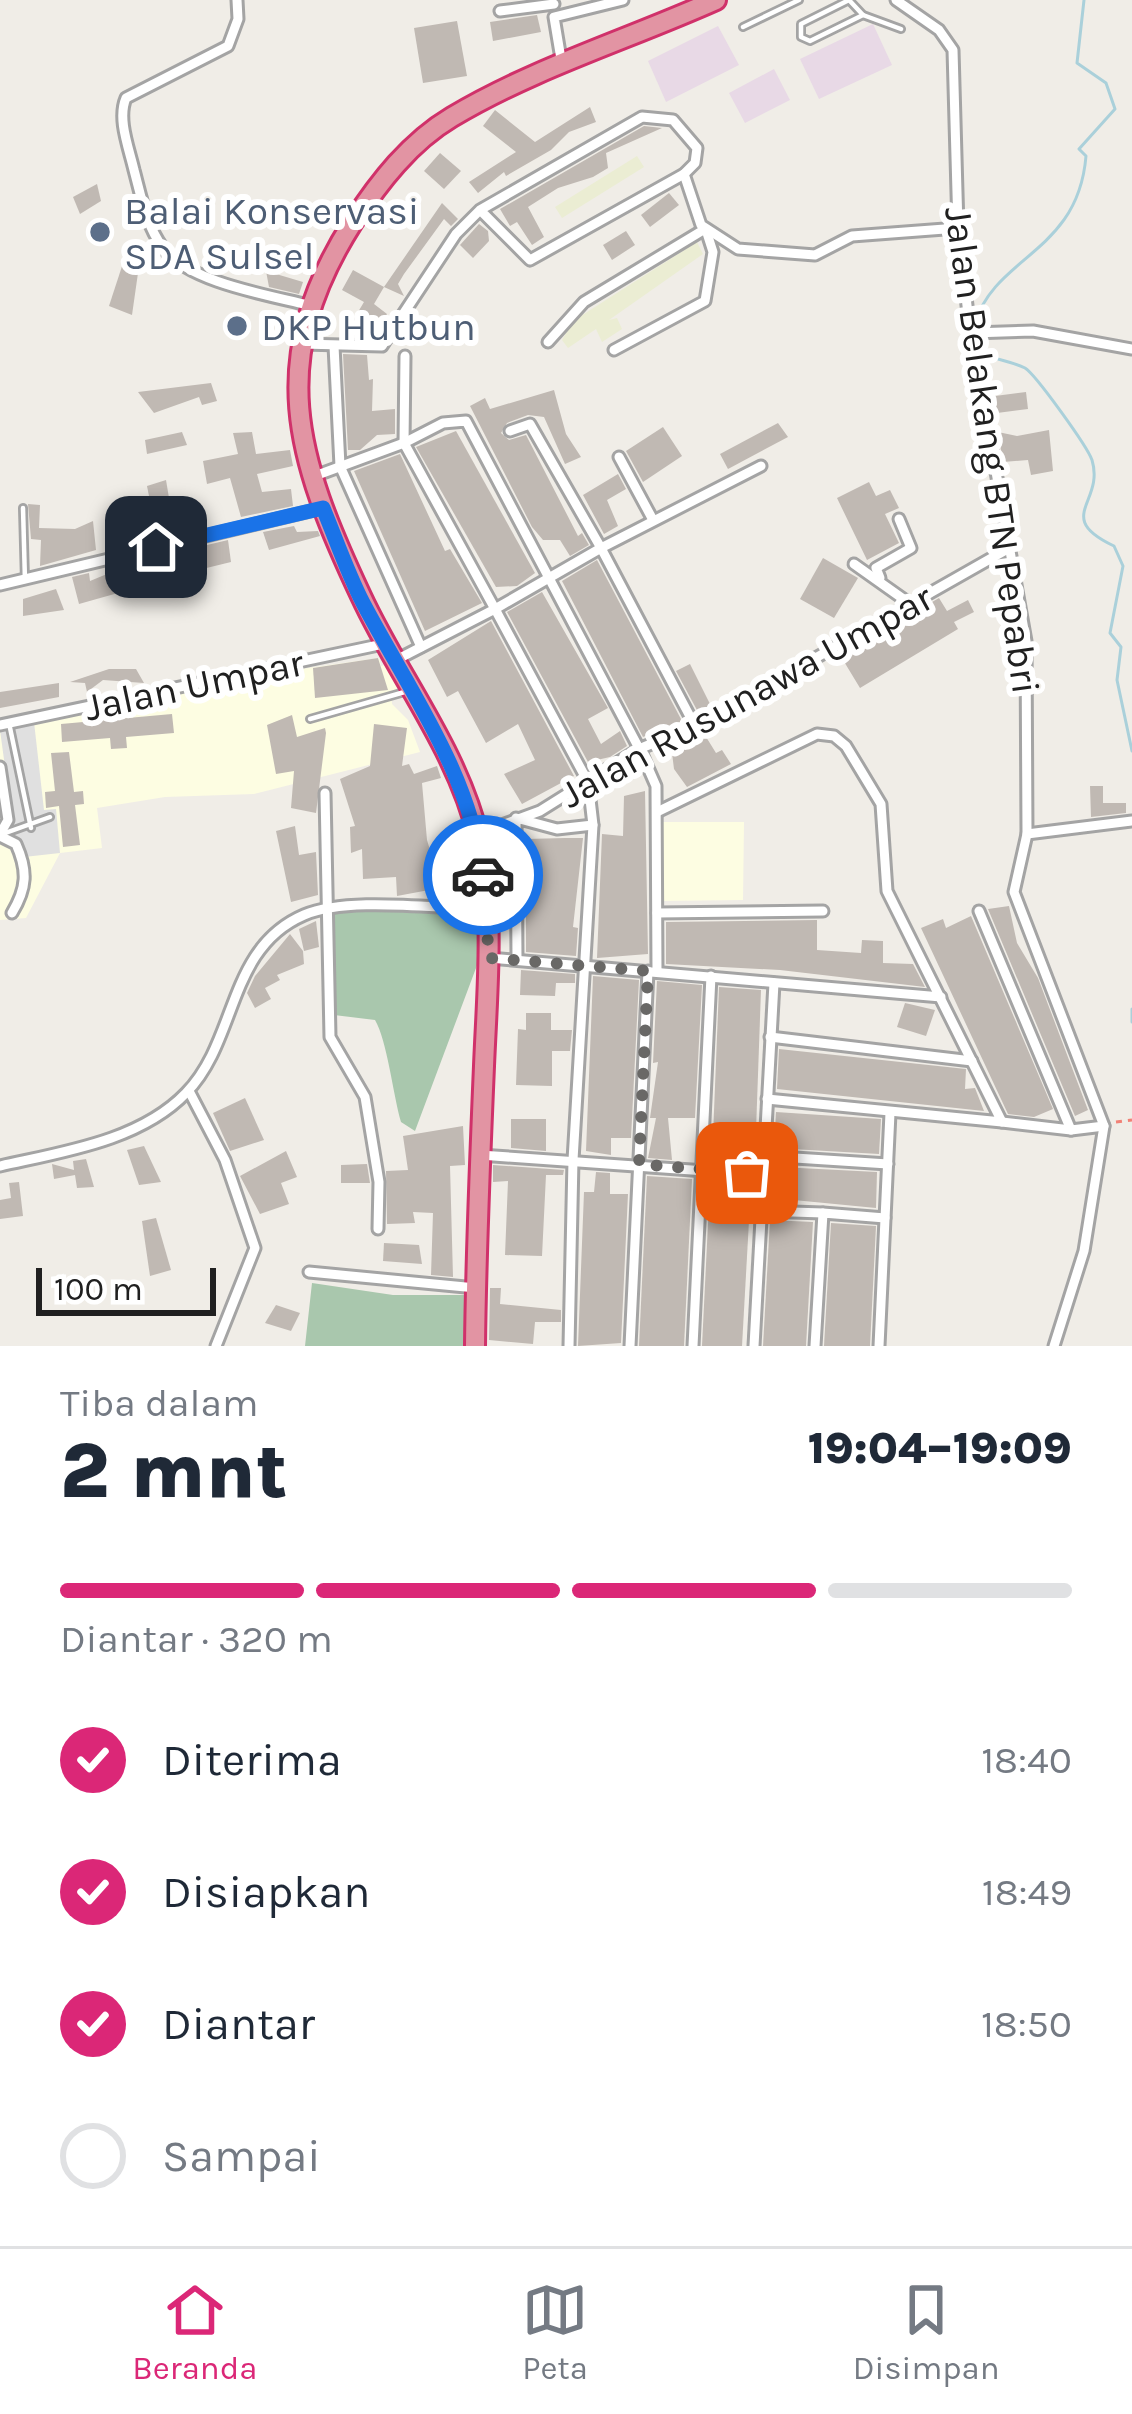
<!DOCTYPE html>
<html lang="id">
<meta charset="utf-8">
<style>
body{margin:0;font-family:Karla,sans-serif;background:#f2f2f3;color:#1f2937;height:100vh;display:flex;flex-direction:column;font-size:45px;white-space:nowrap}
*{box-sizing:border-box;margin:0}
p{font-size:39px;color:#747a83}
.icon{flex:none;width:66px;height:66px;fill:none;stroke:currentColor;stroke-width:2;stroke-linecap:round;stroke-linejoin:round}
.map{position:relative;height:1346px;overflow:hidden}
.drawer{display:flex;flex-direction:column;background:#fff;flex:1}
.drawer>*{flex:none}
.scale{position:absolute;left:36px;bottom:30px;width:180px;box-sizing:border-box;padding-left:12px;border:6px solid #202020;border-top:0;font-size:33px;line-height:42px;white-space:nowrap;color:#202020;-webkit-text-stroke:9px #fff;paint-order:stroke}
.pin{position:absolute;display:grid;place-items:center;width:102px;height:102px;color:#fff;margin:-51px;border-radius:24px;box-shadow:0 6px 18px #0006}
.courier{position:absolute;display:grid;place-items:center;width:120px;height:120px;margin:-60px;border:9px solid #1a73e8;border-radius:50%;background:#fff;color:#222;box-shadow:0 3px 15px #0007}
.headline em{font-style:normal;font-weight:800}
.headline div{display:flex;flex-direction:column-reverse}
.headline{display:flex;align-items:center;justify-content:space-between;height:204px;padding:0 60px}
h1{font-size:78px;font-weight:800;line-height:90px}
.bar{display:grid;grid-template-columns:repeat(4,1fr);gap:18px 12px;align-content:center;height:144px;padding:0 60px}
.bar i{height:15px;border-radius:9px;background:#e0e1e3}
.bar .active{background:#db2777}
.bar p{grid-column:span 4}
ol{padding:0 60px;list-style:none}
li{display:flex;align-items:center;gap:36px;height:132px}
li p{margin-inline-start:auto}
li .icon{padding:12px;border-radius:50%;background:#db2777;color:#fff;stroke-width:4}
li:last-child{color:#747a83}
li i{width:66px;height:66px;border:6px solid #e0e1e3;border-radius:50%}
.tabs{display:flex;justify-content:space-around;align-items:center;height:168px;border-top:3px solid #e0e1e3;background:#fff;font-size:33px;color:#747a83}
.tabs a{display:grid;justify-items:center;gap:6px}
.tabs .active{color:#db2777}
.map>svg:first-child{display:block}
.industrial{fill:#e8d9e6}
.education{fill:#fdfde2}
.farmland{fill:#ebedd3}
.cemetery{fill:#a9c7ad}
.parking{fill:#e0e0e0}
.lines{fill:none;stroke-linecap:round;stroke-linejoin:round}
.stream{stroke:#aad0da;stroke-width:3}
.building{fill:#c0b9b3}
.lane-casing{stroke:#a4a4a4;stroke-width:10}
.street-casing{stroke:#a4a4a4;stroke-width:15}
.highway-casing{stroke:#d0316a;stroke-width:24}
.path{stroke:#f18176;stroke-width:3;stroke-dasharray:6 6;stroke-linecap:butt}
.lane{stroke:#fff;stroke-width:4.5}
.street{stroke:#fff;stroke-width:9}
.highway{stroke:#e294a3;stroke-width:18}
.done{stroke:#696866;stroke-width:12;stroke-dasharray:0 21.6}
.route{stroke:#1a73e8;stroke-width:15}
.service-dot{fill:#5c6f8a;stroke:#fff;stroke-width:4.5}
.labels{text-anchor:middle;stroke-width:12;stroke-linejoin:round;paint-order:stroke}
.service-label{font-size:39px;fill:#4e5e75;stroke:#fff;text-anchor:start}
.street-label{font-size:39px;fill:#202020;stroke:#fff}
</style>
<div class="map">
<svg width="1132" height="1346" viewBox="0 0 1132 1346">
<rect width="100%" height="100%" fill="#f0ede7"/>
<g class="industrial">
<polygon points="873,24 892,65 819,99 800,59"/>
<polygon points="718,26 739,65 666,102 648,61"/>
<polygon points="774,69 790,100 745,123 729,93"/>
</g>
<g class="education">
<polygon points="379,658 381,666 389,664 399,687 391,693 392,704 408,720 420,752 254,794 165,797 97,808 102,848 60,853 26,918 0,920 0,730 259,675"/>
<polygon points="660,822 744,822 743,900 658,901"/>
</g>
<g class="farmland">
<polygon points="637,156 644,167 562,218 555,207"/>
<polygon points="697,242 703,254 609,320 617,318 622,329 602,342 596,329 568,348 562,340 573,321"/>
</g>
<g class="cemetery">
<path d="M329,910l154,2 -1,40 -67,179 -14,-9c-8,-28 -14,-82 -26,-102l-41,-5z"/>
<polygon points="312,1283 393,1295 470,1295 469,1346 305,1346"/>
</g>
<polygon class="parking" points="34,722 44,810 56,809 60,853 24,857 14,833 0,730"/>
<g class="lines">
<g class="stream">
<path d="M975,323c21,-68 103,-70 111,-167l-7,-7 36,-40 -9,-26 -29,-20 7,-63"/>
<path d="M978,344l2,8c14,8 31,9 45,16 11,7 62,78 67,92 13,43 -39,57 22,86l9,20 -13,67 11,14 -4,33 15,71"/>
<polyline points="1132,1009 1132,1022"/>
</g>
</g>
<g class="building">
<polygon points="537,15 541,32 493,41 490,22"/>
<polygon points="457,21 467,76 423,83 414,28"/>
<polygon points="590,107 596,122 569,132 551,150 506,176 504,172 478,193 469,182 516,152 483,126 495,110 535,142"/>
<polygon points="644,126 662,128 606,153 608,168 593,177 558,188 528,207 544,237 532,245 517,222 510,226 500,209"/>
<polygon points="440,153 461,171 444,189 424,171"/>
<polygon points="97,184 101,201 80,214 73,197"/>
<polygon points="669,193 679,205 650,227 641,215"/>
<polygon points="442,203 458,219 451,226 444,219 404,274 398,284 404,296 384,287"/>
<polygon points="479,224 488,231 489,241 473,258 460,245"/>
<polygon points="626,231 635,245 612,260 603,245"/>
<polygon points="125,257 140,259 132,315 109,306"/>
<polygon points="353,270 384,287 374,304 387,314 374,335 352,322 364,302 342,290"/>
<polygon points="266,271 303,282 299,294 269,287"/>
<polygon points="343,354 367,355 369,380 373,379 372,411 395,409 395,434 377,435 360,450 348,450"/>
<polygon points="211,383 217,401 202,405 199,397 154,413 138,392"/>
<polygon points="554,390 566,434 581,457 565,464 544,417 528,415 507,423 501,433 509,440 526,435 578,536 582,533 589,545 570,556 560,540 543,540 532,527 470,406 485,398 490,409"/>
<polygon points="1026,392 1028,409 997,413 995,396"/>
<polygon points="778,423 788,437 728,469 720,454"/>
<polygon points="663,427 682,456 643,482 626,451"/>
<polygon points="1049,430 1053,471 1031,475 1028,460 1003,462 998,432 1017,436"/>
<polygon points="456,431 535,573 517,586 496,587 416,447"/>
<polygon points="182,432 187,445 147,454 145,440"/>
<polygon points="252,432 256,454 290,450 293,466 257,474 262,492 291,489 293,506 241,517 230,478 207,484 203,461 238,454 233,433"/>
<polygon points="400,454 445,551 450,549 482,603 425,631 354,471"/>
<polygon points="618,474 626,489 607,500 618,526 604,534 583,495"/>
<polygon points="166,480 171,510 153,516 147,486"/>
<polygon points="869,482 876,496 890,490 899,508 885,514 899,543 867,560 837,498"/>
<polygon points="28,504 40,505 39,528 75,529 93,521 96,550 40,566 41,540 31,539"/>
<polygon points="131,512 138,539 116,547 110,518"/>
<polygon points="294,526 297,532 318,531 320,536 269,550 263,532"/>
<polygon points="228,540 231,562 141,584 136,562"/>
<polygon points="823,558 858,578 834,618 800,599"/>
<polygon points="597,560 682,721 643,737 562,581"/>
<polygon points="119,569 125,591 79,604 72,577 89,573 90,581"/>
<polygon points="56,589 64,610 23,616 23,599"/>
<polygon points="542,592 608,708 588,719 601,744 620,731 627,746 610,757 588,762 507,612"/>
<polygon points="939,598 947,611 968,600 974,612 954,622 958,629 860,688 840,655"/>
<polygon points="491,621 574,776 522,804 504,774 535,760 518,724 486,743 458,691 447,697 428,660"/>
<polygon points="378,658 388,690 315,698 313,668"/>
<polygon points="690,664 711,706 698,712 676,671"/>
<polygon points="109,669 136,669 144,683 103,680 87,692 85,683 70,682"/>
<polygon points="59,683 59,697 0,708 0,692"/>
<polygon points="172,714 174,733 126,737 127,748 111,749 110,738 62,742 61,724"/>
<polygon points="292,715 297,737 325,728 326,733 316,813 291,808 294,771 276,774 267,725"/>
<polygon points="374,724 407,728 402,766 409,764 414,774 437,766 441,778 422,783 427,840 430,850 437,850 445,887 397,896 396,877 363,879 362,849 351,853 350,827 355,826 340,779 370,766"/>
<polygon points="703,732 716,753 722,750 731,764 687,787 674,769 671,745"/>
<polygon points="69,752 74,792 83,791 84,804 75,805 80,845 63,847 59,806 46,808 45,792 55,791 51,753"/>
<polygon points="1090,786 1103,786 1103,803 1126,803 1126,813 1091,817"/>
<polygon points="645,791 648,954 597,958 602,834 623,836 624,796"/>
<polygon points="295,826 299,855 316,852 318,895 291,902 276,831"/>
<polygon points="565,838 583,838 573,927 578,928 576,956 526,952 526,839"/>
<polygon points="1009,906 1017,943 1038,978 1088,1110 1075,1116 988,909"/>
<polygon points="971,916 1053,1109 1034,1117 1008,1114 921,928 943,919 946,928"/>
<polygon points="817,920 817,950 861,953 862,940 883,941 883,963 913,964 925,987 780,970 666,964 666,922"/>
<polygon points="316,921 319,947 304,951 299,929"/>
<polygon points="290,934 303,951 304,964 277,975 280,980 265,988 271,999 255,1008 247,993 255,976"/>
<polygon points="521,970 575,974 575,983 556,983 555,996 520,995"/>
<polygon points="593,976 639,980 631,1138 611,1138 611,1155 586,1151"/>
<polygon points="657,981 702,985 695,1118 668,1118 672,1160 648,1158 656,1118 650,1118 658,1062 653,1063"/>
<polygon points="719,987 761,990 755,1159 712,1161"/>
<polygon points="905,1003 935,1010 926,1036 897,1027"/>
<polygon points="526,1013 551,1013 551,1030 572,1030 570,1051 552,1051 552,1086 516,1085 518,1029 526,1030"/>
<polygon points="779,1049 966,1069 965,1089 975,1088 984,1111 777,1089"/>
<polygon points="245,1098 264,1140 230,1151 213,1113"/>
<polygon points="776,1112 881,1119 879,1154 774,1148"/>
<polygon points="511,1119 546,1119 546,1151 511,1148"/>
<polygon points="463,1126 465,1165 450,1166 453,1277 431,1275 433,1213 413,1212 415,1223 387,1224 386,1171 408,1170 403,1136"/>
<polygon points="144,1146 161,1182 139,1185 127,1150"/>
<polygon points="286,1151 297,1177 281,1183 289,1204 260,1214 240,1176"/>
<polygon points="86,1159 94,1187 77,1188 75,1175 54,1179 52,1164 74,1170 73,1161"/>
<polygon points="367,1164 370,1183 341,1183 341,1165"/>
<polygon points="493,1165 564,1170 563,1175 546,1175 542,1256 505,1255 508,1181 493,1182"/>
<polygon points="780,1167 877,1172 876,1208 773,1198"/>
<polygon points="596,1172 610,1173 610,1194 628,1194 621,1343 578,1346 584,1192 594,1192"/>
<polygon points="647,1176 692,1179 684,1346 639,1346"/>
<polygon points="19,1182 23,1216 0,1219 0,1200 11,1198 9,1183"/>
<polygon points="710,1183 751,1185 742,1346 702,1346"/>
<polygon points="156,1218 171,1270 150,1276 142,1221"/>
<polygon points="770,1220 813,1222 806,1346 763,1346"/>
<polygon points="831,1223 876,1226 870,1346 824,1346"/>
<polygon points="384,1243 419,1245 422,1264 383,1261"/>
<polygon points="490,1288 501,1288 500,1304 561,1310 561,1322 535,1322 533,1344 489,1340"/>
<polygon points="276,1305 300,1313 291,1331 265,1323"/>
</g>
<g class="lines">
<g class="lane-casing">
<g id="lane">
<polyline points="849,0 801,24 801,37 810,41 863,15"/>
<polyline points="849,0 863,15 901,29"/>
<polyline points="743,27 799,0"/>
<polyline points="23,508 25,581"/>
<polyline points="310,719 408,691"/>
<polyline points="9,723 31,828"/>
<polyline points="0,835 50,817"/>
</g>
</g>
<g class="street-casing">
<g id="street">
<path d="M237,0l1,19 -10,27 -102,52c-9,21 3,50 8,72 7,26 12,55 29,78 25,34 105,47 145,57"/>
<polyline points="896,0 939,30 953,50 958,228 968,314 1026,641 1027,834 1014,892 1104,1126 1084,1251 1054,1346"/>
<polyline points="500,11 554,4"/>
<polyline points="562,65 554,17 623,0"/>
<polyline points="684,174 701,225 738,249 815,255 852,236 958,228"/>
<polyline points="972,333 1033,331 1132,349"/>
<polyline points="548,342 584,302 705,229"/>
<polyline points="302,344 382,346 456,234 480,210 642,117 673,120 697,148 695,163 684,174 530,260 480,210"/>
<polyline points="334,346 340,466 421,647"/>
<polyline points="614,350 705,301 713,252 706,230"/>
<polyline points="510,431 530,424 601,548 761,466"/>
<polyline points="404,443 443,423 466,421 642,754 656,786 657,972"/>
<polyline points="404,443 405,356"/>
<polyline points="619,457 653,520"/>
<polyline points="312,477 404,443 495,609 601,548 695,726"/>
<polyline points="854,564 909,603"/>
<polyline points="880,578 876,568 911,548 899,519"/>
<polyline points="0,585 323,508"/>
<polyline points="398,659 495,609 588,782 593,825 573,1160 569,1346"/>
<polyline points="0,725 388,643"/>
<polyline points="0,767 8,820 0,834"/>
<polyline points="325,793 330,1037 365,1097 379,1182 378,1229"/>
<polyline points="657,812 817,734 834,736 846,746 881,804 887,891 1002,1122 767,1099"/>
<polyline points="477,834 540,811 639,749 701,723 1011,547"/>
<polyline points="1027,834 1132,821"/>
<path d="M0,836l16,8c12,27 11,44 -4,69"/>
<polyline points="979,911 1071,1130"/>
<polyline points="657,913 823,911"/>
<polyline points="489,958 941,997"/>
<polyline points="517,959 516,818 557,829 593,825"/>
<polyline points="770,1037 972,1061"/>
<polyline points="189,1091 225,1160 255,1248 216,1346"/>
<polyline points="1002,1122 1071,1130 1104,1126"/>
<polyline points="480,1155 762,1175"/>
<polyline points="764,1156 888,1164"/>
<path d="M0,1166c62,-14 140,-25 186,-73 52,-53 41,-145 118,-178 45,-19 132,-6 183,-6"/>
<polyline points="760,1211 823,1213"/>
<polyline points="309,1272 476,1288"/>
<polyline points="630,1346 648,971"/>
<polyline points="693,1346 711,976"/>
<polyline points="754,1346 774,983"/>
<polyline points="815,1346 823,1213 885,1218"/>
<polyline points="879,1346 890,1113"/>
</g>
</g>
<g class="highway-casing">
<path id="highway" d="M475,1346c1,-94 5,-187 9,-280 3,-75 11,-152 -5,-226 -21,-90 -80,-162 -118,-244 -66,-140 -96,-236 -8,-374 26,-40 57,-80 99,-105 82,-49 177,-78 264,-117"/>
</g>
<polyline class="path" points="1116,1122 1132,1120"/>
<use href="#lane" class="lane"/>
<use href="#street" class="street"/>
<use href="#highway" class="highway"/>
</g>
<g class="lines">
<polyline class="done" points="483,875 489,958 648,971 639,1164 747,1173"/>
<path class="route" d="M156,547l167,-39c13,31 24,64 40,95 47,89 107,170 120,272"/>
</g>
<g class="service-dot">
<circle cx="100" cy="232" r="12"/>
<circle cx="237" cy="326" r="12"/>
</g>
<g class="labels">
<g class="service-label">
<text x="124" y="224">Balai Konservasi<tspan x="124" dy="45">SDA Sulsel</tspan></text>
<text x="261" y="340">DKP Hutbun</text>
</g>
<g class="street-label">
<text transform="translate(993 450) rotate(82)" y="14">Jalan Belakang BTN Pepabri</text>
<text transform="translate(194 684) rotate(-12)" y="14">Jalan Umpar</text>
<text transform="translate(746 695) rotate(-29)" y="14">Jalan Rusunawa Umpar</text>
</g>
</g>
</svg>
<div class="scale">100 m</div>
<div class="pin" style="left:747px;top:1173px;background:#ea580c"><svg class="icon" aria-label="bag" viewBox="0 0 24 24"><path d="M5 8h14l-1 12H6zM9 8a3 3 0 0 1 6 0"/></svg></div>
<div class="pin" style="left:156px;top:547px;background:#1f2937"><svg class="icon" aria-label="home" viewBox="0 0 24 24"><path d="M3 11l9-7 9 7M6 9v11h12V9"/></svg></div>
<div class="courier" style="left:483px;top:875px"><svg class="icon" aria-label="car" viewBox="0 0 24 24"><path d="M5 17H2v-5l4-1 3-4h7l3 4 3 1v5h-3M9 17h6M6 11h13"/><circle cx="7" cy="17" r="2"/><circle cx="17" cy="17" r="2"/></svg></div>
</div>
<section class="drawer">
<div class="headline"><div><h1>2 mnt</h1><p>Tiba dalam</p></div><em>19:04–19:09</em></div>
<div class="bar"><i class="active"></i><i class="active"></i><i class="active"></i><i></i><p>Diantar · 320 m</p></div>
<ol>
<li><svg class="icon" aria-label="check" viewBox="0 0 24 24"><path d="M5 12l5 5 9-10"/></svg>Diterima<p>18:40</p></li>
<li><svg class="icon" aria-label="check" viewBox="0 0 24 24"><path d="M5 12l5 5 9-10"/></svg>Disiapkan<p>18:49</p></li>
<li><svg class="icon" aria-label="check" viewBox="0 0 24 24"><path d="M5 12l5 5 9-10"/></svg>Diantar<p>18:50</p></li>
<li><i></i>Sampai</li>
</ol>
</section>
<nav class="tabs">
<a class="active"><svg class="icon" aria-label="home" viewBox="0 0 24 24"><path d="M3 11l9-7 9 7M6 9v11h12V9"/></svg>Beranda</a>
<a><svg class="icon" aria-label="map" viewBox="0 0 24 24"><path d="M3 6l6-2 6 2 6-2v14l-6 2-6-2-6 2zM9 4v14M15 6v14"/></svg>Peta</a>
<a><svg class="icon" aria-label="saved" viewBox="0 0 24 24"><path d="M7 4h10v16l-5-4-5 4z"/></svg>Disimpan</a>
</nav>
